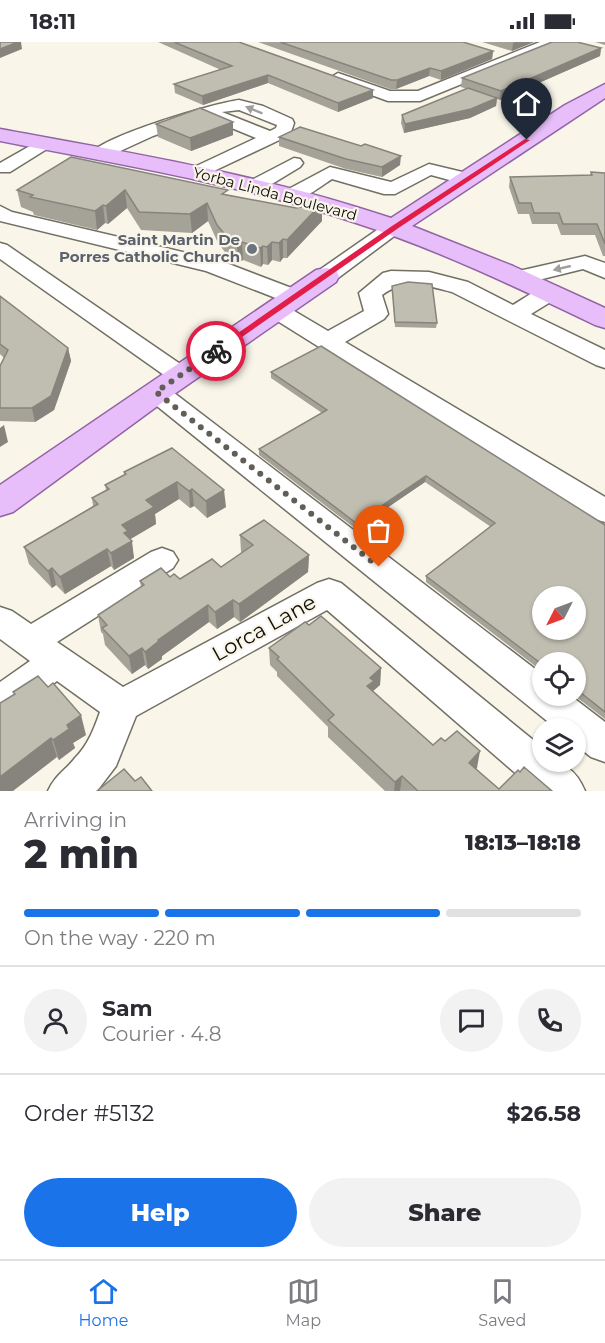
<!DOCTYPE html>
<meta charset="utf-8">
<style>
body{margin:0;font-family:Montserrat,sans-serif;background:#f2f2f3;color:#2b2b33;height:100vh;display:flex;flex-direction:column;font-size:22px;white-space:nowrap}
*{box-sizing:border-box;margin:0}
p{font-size:20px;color:#7c7c81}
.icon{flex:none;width:33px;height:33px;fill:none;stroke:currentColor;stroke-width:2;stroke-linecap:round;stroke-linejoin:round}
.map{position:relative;height:749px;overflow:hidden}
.drawer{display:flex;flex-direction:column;background:#fff;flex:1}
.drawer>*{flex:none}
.needle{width:39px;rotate:228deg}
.buttons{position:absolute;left:532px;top:544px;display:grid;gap:12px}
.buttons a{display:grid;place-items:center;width:54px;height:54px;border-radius:50%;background:#fff;box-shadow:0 2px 4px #0004;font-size:30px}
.pin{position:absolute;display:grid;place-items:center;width:51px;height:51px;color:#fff;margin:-62px -26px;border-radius:50% 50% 50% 0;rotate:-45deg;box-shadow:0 0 6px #0007}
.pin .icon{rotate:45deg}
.courier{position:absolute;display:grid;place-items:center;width:60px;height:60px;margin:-30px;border:4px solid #e11d48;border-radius:50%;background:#fff;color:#222;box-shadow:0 2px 8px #0007}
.summary em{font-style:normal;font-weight:800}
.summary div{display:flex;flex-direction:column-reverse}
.summary{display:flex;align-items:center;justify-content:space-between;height:102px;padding:0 24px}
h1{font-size:39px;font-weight:800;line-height:45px}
.bar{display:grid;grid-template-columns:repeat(4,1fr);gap:9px 6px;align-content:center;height:72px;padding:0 24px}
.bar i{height:8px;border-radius:4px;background:#e1e1e2}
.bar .on{background:#1a73e8}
.bar p{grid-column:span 4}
.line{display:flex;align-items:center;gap:15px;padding:0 24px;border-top:2px solid #e1e1e2}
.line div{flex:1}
.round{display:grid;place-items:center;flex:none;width:63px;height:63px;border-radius:32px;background:#f2f2f3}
.primary-button{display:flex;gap:12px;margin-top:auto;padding:12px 24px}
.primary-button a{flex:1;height:69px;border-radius:36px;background:#1a73e8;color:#fff;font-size:24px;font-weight:800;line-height:69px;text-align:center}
.primary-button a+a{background:#f2f2f3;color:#2b2b33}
.status{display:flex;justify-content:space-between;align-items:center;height:42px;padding:0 30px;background:#fff;direction:ltr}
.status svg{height:16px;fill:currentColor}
.tabs{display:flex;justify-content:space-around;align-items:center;height:84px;border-top:2px solid #e1e1e2;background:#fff;font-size:16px;color:#7c7c81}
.tabs a{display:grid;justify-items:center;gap:3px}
.tabs .on{color:#1a73e8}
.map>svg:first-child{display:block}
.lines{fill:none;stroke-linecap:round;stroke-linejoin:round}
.minor-casing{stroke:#726f64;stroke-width:3}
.major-casing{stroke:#9164a3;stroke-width:3}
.minor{fill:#fff;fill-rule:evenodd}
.major{fill:#e8befa;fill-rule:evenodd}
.wall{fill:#a5a398}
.shaded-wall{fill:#86847c}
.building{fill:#c0bdb1;stroke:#86847c;stroke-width:1.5;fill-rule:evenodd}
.oneway{fill:#9f9e9d}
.route{fill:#e11d48}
.done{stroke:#605e57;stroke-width:6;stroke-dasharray:0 10.8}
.worship-dot{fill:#6b7280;stroke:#f9f5e9;stroke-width:2}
.labels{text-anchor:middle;stroke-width:4.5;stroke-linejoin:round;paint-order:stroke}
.far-street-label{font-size:15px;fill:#0e0d09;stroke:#f9f5e9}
.far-worship-label{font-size:15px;font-weight:bold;fill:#5b616d;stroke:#f9f5e9;text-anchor:end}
.near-street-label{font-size:21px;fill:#0e0d09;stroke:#f9f5e9}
</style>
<div class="status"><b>18:11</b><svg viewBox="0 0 49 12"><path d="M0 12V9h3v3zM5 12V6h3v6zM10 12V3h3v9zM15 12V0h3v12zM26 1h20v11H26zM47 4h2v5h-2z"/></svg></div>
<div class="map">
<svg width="605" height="749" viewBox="0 0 605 749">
<rect width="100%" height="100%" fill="#f9f5e9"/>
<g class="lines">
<g class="minor-casing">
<g id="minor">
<polygon points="540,0 559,0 557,3 420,59 388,59 333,39 330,36 338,31 390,49 418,49"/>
<path d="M239,58l24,6 29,13 2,4 -4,12 -93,44 -7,-2 -2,-4 2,-4 66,-31 -51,-21 -52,19 -48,22h-12l-3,-4c13,-18 124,-51 149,-54zM239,68l38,15 -1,3 -6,3 -48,-19z"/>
<polygon points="44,96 50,97 53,101 50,105 10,130 0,130 0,121"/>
<polygon points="294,116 300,117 303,121 300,125 262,148 248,148 246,144 248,140"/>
<path d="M429,122l46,11 2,4 -2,4 -7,2 -37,-10 -36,19h-11l-52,-15c-14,9 -32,25 -49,21l-3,-4 3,-4 47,-25 61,15z"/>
<polygon points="0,164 12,170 221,219 302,250 305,255 302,260 294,262 286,260 206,229 0,179"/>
<polygon points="394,179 401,181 404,185 401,189 334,239 326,241 318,239 315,234 318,229 387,181"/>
<polygon points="0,201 7,203 189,328 193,333 189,338 180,341 171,338 0,217"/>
<polygon points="585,214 605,221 605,236 583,227 518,243 510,241 507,236 510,231"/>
<path d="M391,229l38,1 39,10 45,23c14,-8 28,-21 44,-17l3,5 -3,5 -26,16 74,36v18l-9,-3 -144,-73c-26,-7 -47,-14 -70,3l6,19 -4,5 -39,23 260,155v25l-11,-3 -326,-204 -4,-5 4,-5 8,-2 8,2 44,26 36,-20 -5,-18 24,-20z"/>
<polygon points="156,342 165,344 543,633 543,654 571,654 605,680 605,720 591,715 576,703 576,687 557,687 147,356 143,350 147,344"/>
<path d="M162,506l11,4 5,8 -5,8 -116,74 66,45 194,-104 12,-4 12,4 202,165v14c22,0 33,8 42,29h-49l-209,-181 -191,106 -20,50 -19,25h-49c8,-17 16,-19 27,-33 13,-13 19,-29 25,-46l-43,-31 -44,32 -13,5v-36l30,-21 -30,-22v-32l12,4 19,13 120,-72z"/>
</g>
</g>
<g class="major-casing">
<g id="major">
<path d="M605,42v14l-193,128 101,40 92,42v20l-10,-3c-79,-38 -158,-76 -242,-103 -115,-38 -234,-58 -353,-81v-12c131,24 264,46 391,89l174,-113z"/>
<polygon points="326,226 336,228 339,234 336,240 167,357 13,470 0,474 0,443 316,228"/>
</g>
</g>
<use href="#minor" class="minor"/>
<use href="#major" class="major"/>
</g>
<g class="wall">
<polygon points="158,0 239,0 373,56 338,70 268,41 203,63 175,51 174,42 221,28"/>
<polygon points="258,0 463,0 493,9 492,17 441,38 429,34 396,47 390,47"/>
<polygon points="482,0 534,0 512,9"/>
<polygon points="595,0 605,0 605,3"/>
<polygon points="601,6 600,14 500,58 497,57 496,64 470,76 404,91 401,81 402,73 467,47 461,45 462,36"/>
<polygon points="156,82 233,93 191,109 158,95"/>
<polygon points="279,95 400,123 382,135 346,127 279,104"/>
<polygon points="71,115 228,153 296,166 322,161 322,179 287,216 283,216 280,220 272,218 268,223 263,222 261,225 243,218 238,221 228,214 218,201 208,179 192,191 141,188 127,166 108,182 105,181 97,188 34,173 33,170 21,165 17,148"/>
<polygon points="591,130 605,131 605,214 603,214 595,193 561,193 557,182 532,182 529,172 518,172 509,145 510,135 590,133"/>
<polygon points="392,244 437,281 436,286 395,285"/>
<polygon points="0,254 68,306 71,319 54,368 35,380 0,379 0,324 4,316 0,312"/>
<polygon points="271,330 605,483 605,677 575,654 576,654 576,621 543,621 543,630 426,540 426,534 491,485 425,440 356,487 259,413 259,407 322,371 271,336"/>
<polygon points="172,406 226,465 207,476 194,464 190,466 179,457 155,472 156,482 130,497 134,516 114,528 111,524 65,552 56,543 52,546 29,522 24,505 93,464 92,456 106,448 105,443 124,433 124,430"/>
<polygon points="240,493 309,513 308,530 243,578 240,580 234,575 217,587 209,580 162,614 162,617 148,627 145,623 132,632 105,603 103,592 101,590 98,573 141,546 140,539 170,535 180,537 221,525 242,511 241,510"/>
<polygon points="309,583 381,626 380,643 373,649 433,703 477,726 476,727 499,747 552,749 385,749 328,695 328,685 277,634 277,630 270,623 269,606"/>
<polygon points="13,650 86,693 73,701 75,706 59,718 14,652"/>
</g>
<g class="shaded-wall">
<polygon points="18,0 21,0 22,7 0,16 0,7"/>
<polygon points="515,0 534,0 512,9 513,1"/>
<polygon points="601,6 600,14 500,58 501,49"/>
<polygon points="493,9 492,17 441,38 441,29"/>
<polygon points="430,26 429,34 396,47 397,38"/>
<polygon points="268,33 268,41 203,63 202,54"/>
<polygon points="373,48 373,56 338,70 338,61"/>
<polygon points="497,56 496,64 470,76 404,91 405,82"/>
<polygon points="233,80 233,93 191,109 190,96"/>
<polygon points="401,114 400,123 382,135 382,125"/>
<polygon points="125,148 127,166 108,182 106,164"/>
<polygon points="207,161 208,179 192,191 190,172"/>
<polygon points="322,161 322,179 287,216 287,198"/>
<polygon points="103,163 105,181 97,188 95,169"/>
<polygon points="283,197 283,216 280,220 279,201"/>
<polygon points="242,200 243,218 238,221 237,202"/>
<polygon points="272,200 272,218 268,223 267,205"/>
<polygon points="263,204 263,222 261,225 260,206"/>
<polygon points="68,306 71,319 54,368 35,380 32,366"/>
<polygon points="4,383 8,400 0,405 0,386"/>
<polygon points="426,434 425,440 356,487 356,481"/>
<polygon points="177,440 179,457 155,472 156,482 129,498 132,499 134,516 114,528 111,511 122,483 146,458"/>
<polygon points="192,447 194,464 190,466 189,449"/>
<polygon points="224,448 226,465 207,476 206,459"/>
<polygon points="107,507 111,524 65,552 60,535"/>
<polygon points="309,513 308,530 240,580 239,562"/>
<polygon points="52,526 56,543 52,546 48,529"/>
<polygon points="233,558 234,575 217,587 215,570"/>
<polygon points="208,563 209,580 162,614 162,617 148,627 145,610 158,598"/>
<polygon points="142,606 145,623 132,632 129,614"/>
<polygon points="381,626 380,643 373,649 367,644 370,636"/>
<polygon points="81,673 86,693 73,701 75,706 59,718 53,698 67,683"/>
<polygon points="51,696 57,715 13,749 0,749 0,735"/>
<polygon points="480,709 477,726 465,737 469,721"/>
<polygon points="402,734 400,749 394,749 395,740"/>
</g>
<g class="building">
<polygon points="0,0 18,0 0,7"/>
<polygon points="174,0 239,0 373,48 338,61 268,33 202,54 174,42 232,24"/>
<polygon points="280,0 463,0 493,9 441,29 430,26 397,38 391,38"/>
<polygon points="552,0 577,0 601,6 501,49 462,36"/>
<polygon points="468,46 497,56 471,67 405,82 402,73"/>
<polygon points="200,66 233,80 190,96 156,82"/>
<polygon points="300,85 361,104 365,102 401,114 382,125 346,117 279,95"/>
<polygon points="71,115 228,148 222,152 296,166 322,161 287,198 283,197 279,201 272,200 267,205 263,204 260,206 242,200 237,202 227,195 217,183 207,161 190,172 139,170 125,148 106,164 103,163 95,169 30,155 33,153 17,148"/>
<polygon points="591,130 605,131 605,202 597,182 563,182 559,171 534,171 531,161 519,161 510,135 592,133"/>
<polygon points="408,240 432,242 437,281 395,280 392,244"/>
<polygon points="0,254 68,306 51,354 32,366 0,366 0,324 8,308 0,302"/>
<path d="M321,304l284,179v187l-29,-23v-26h-33v2l-117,-89 69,-53 -69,-47 -70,47 -97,-74 68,-39 -56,-38zM543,555h33v33h-33z"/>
<polygon points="172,406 224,448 206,459 192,447 189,449 177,440 146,458 154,465 122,483 128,489 124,491 132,499 111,511 107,507 60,535 52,526 48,529 24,505 98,462 92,456 109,447 105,443 126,432 124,430"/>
<polygon points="264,478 309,513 239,562 233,558 215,570 208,563 158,598 159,599 145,610 142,606 129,614 102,586 107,583 98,573 144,543 140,539 161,526 170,535 174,532 180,537 212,517 221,525 253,503 240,493"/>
<polygon points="321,574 381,626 370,636 374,639 367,644 433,703 441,696 445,699 457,689 480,709 469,721 499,747 518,728 520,730 524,725 552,749 418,749 402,734 395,740 328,678 334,673 277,617 279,615 269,606 305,580 309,583"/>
<polygon points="38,634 48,645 53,641 81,673 67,683 69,687 53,698 51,696 0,735 0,661 15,652 13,650"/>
<polygon points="124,727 135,739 141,735 152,749 97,749"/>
</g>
<defs><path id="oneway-solid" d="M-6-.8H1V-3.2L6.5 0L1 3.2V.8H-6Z" transform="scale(1.5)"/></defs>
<g class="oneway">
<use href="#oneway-solid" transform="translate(254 68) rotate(-158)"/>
<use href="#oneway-solid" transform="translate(562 226) rotate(167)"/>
</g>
<polygon class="route" points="525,97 530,98 397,187 219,311 212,309 392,184"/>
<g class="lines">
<polyline class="done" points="216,309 156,350 379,525"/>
</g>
<circle class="worship-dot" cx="252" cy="207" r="6"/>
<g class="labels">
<g class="far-street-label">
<text transform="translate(275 152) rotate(15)" y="5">Yorba Linda Boulevard</text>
</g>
<g class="far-worship-label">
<text x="240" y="203">Saint Martin De<tspan x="240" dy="17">Porres Catholic Church</tspan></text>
</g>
<g class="near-street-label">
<text transform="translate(264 586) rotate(-29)" y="7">Lorca Lane</text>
</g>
</g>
</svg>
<div class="buttons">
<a><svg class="needle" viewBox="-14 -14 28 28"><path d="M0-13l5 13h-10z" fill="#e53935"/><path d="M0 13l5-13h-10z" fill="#7c7c81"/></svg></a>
<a><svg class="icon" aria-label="locate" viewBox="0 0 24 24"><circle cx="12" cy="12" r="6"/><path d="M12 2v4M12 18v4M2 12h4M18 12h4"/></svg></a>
<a><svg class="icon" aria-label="layers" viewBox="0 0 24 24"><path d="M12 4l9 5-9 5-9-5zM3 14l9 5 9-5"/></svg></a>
</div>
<div class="pin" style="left:379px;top:525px;background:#ea580c"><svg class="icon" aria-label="bag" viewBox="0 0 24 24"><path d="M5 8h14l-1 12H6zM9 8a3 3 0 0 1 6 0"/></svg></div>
<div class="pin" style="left:527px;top:98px;background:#1f2937"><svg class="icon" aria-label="home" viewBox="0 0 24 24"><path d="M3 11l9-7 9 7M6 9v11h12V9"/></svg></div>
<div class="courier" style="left:216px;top:309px"><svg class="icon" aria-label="bike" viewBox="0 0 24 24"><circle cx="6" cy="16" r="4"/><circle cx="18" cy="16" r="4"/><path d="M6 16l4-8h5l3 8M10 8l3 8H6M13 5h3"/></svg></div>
</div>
<section class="drawer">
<div class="summary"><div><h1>2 min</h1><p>Arriving in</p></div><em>18:13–18:18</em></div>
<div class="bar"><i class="on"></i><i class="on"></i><i class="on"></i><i></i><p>On the way · 220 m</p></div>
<div class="line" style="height:108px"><a class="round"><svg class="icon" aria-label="person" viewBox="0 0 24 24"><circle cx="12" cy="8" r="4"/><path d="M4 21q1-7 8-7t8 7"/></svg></a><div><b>Sam</b><p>Courier · 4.8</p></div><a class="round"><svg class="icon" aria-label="chat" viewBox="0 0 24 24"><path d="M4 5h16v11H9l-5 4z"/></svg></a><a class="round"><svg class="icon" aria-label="phone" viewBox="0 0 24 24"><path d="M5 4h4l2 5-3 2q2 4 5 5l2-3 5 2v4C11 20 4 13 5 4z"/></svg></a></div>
<div class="line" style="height:78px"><div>Order #5132</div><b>$26.58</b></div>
<div class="primary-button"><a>Help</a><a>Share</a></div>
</section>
<nav class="tabs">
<a class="on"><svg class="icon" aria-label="home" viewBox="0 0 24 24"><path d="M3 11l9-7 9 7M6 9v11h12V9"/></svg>Home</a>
<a><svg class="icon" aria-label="map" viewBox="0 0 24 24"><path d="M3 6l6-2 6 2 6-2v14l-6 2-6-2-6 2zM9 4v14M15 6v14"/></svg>Map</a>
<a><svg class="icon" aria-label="saved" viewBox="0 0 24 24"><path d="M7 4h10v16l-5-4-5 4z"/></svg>Saved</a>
</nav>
